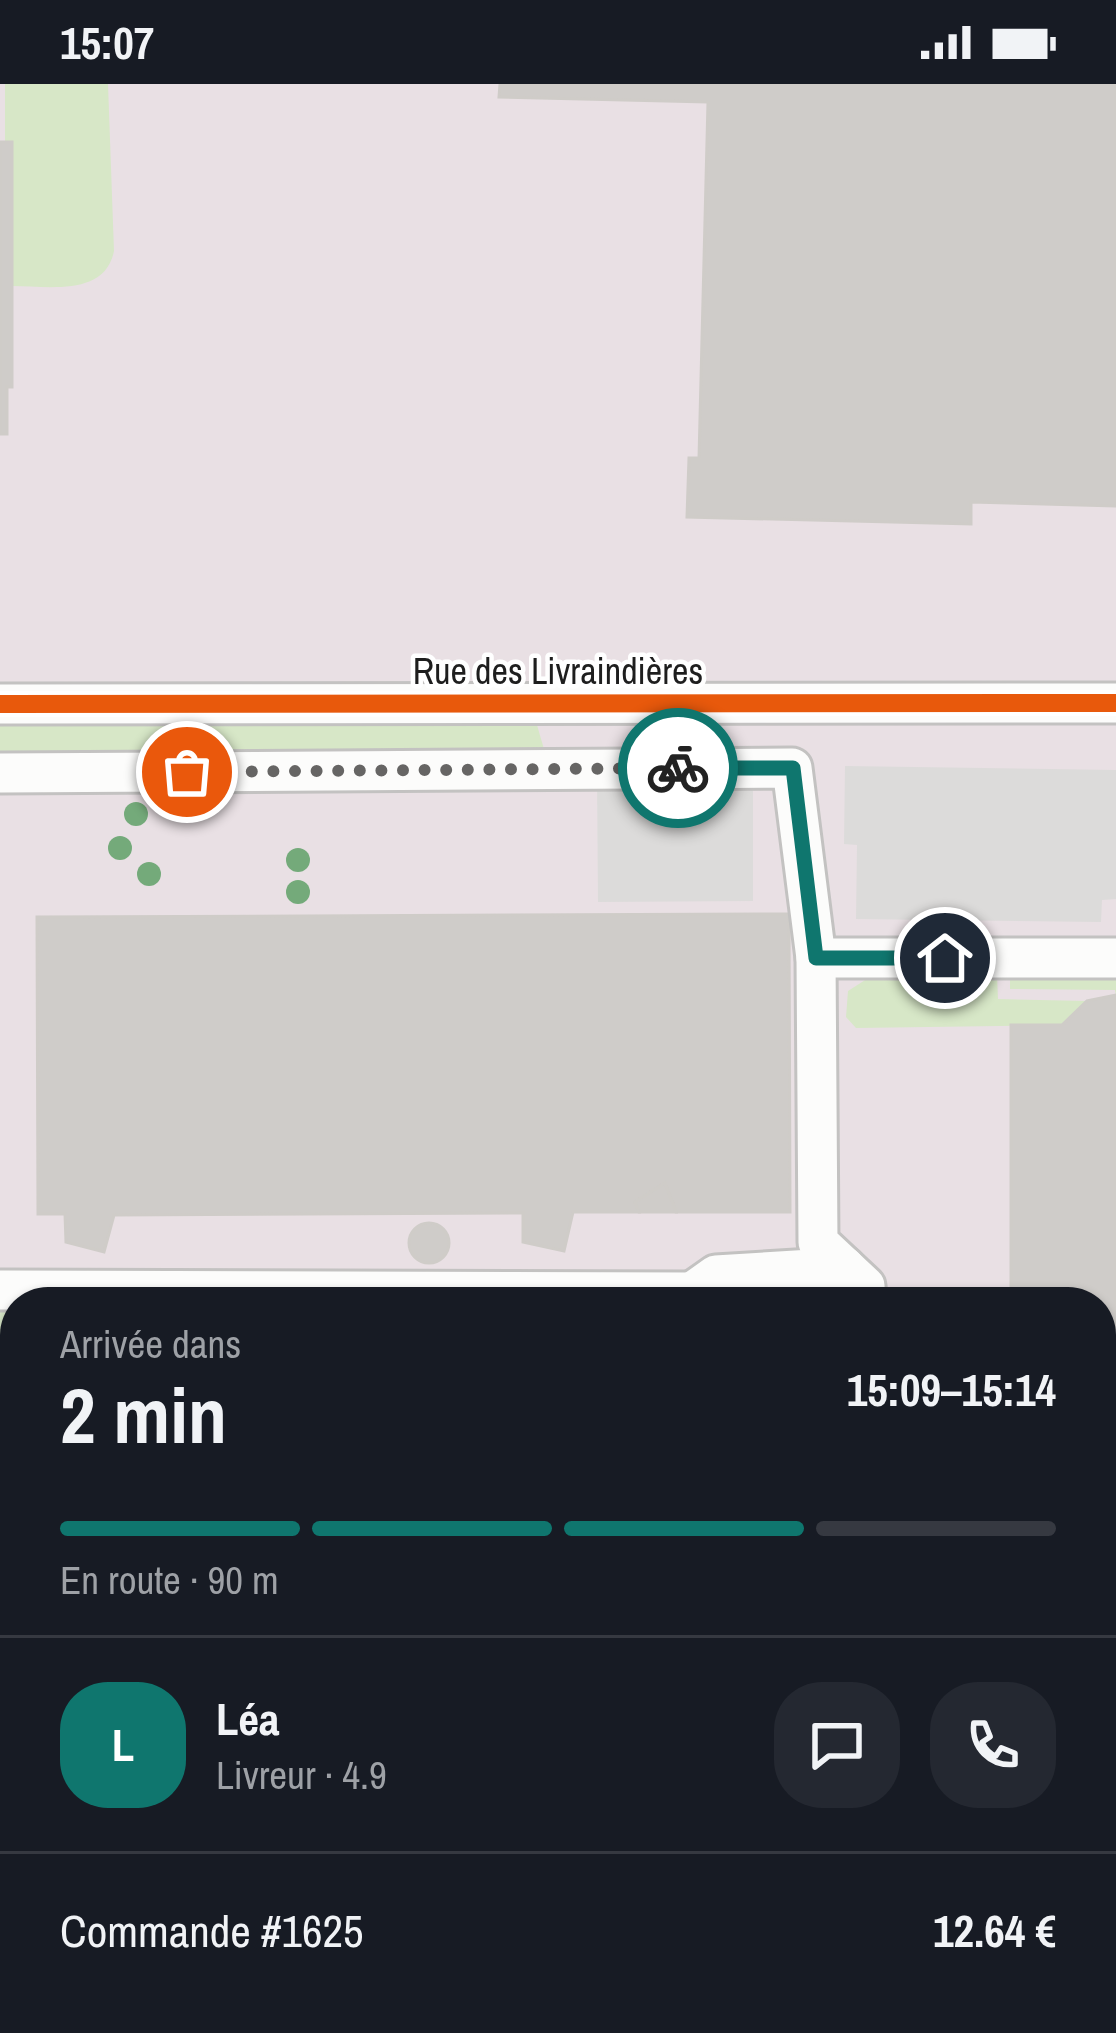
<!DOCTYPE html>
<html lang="fr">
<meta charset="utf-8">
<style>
body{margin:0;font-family:"Archivo Narrow",sans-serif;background:#242831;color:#f1f3f6;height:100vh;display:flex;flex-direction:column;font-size:45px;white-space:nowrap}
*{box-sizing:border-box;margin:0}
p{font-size:39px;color:#9ea1a6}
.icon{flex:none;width:66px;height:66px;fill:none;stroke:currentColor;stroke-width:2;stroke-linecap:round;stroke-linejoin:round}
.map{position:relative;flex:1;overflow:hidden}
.sheet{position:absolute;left:0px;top:1203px;width:1116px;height:747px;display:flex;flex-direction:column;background:#171b24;border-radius:48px 48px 0 0;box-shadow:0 3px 9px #0004}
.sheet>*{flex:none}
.pin{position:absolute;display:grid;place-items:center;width:102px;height:102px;color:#fff;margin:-51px;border:6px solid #fff;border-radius:50%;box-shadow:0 3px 12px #0007}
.courier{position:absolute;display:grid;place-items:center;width:120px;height:120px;margin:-60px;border:9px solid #0f766e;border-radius:50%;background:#fff;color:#222;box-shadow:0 3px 15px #0007}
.headline em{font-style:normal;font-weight:700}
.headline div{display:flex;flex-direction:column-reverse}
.headline{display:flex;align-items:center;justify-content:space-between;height:204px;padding:0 60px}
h1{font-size:78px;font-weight:700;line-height:90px}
.bar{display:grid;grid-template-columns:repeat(4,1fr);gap:18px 12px;align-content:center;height:144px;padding:0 60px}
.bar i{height:15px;border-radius:9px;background:#363941}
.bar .current{background:#0f766e}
.bar p{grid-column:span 4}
.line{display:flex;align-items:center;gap:30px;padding:0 60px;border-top:3px solid #363941}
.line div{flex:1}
.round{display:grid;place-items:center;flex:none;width:126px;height:126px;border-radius:48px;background:#242831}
.status{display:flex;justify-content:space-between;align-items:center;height:84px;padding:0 60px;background:#171b24;direction:ltr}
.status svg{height:33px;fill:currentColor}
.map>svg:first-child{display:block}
.industrial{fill:#e9e0e4}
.farmland{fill:#eaebda}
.grass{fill:#d7e7c7}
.parking{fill:#dcdbda}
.building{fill:#cfccc9;stroke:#cfccc8;stroke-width:3}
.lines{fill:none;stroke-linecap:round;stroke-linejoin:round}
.minor-casing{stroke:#c3c2c1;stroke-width:45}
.minor{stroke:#fcfcfb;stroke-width:39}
.cycleway-casing{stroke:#fff;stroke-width:26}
.cycleway{stroke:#e8590c;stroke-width:18}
.tree{fill:#74aa7a}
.done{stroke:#666564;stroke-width:12;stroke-dasharray:0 21.6}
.route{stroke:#0f766e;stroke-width:15}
.labels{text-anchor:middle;stroke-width:9;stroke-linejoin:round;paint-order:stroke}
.street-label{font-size:36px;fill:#1e1e1e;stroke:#fff}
</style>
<div class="status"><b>15:07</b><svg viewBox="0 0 49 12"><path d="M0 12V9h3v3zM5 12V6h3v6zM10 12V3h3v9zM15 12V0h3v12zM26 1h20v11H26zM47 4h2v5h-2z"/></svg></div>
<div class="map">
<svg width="1116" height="1949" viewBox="0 0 1116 1949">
<rect width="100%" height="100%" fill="#eceae6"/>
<polygon class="industrial" points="0,0 1116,0 1116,1924 1101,1924 1101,1218 15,1218 15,1925 0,1925"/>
<polygon class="farmland" points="1101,1924 1116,1924 1116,1949 0,1949 0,1925 15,1925 15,1935 1101,1935"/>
<g class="grass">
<path d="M5,0h103l6,167c-9,46 -66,35 -102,35v-143l-7,-1z"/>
<polygon points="0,641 537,641 546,672 0,668"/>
<polygon points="1010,890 1116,892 1116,911 1115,906 1010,905"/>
<polygon points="873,891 997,891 998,915 1087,917 1062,941 856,944 846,933 848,907"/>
<rect x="0" y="1222" width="15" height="703"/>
<rect x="1101" y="1860" width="15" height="64"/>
</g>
<g class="parking">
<polygon points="845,682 1116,686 1116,815 1102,816 1101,838 856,835 857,761 844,760"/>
<polygon points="597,693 753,693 753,817 598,818"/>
</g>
<g class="building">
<polygon points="500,0 1116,0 1116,422 971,418 971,440 687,433 689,374 699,374 708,18 499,13"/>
<polygon points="0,58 12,58 12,303 7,303 7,350 0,350"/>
<rect x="653" y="650" width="17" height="12"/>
<polygon points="789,830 790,1128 676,1128 665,1099 635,1118 639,1128 573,1128 564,1167 523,1158 523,1129 114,1131 104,1168 66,1158 65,1130 38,1130 37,833"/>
<polygon points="1116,911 1116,1351 1101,1351 1101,1218 1011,1218 1011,941 1062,941 1087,917"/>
<polygon points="665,1099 676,1128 639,1128 635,1118"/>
<circle cx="429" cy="1159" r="20"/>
<rect x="1101" y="1389" width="15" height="68"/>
</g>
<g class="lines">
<g class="minor-casing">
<g id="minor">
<polyline points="0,620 1116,619"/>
<polyline points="0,689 792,684 816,874 1116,874"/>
<polyline points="816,874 818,1158 865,1202 866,1218"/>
<polyline points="0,1206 692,1208"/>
<polyline points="692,1218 692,1208 716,1191 845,1183"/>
<polyline points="1101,1824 1116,1824"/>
</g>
</g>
<use href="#minor" class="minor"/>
<g class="cycleway-casing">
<polyline id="cycleway" points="0,620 1116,619"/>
</g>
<use href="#cycleway" class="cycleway"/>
</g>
<g class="tree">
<circle cx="136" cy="730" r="12"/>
<circle cx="120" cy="764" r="12"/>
<circle cx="298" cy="776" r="12"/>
<circle cx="149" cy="790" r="12"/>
<circle cx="298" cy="808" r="12"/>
</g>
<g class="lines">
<polyline class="done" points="187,688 678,684"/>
<polyline class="route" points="678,684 793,684 816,874 945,874"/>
</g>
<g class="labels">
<g class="street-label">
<text x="558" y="600">Rue des Livraindières</text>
</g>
</g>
</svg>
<div class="pin" style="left:187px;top:688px;background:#ea580c"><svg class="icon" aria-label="bag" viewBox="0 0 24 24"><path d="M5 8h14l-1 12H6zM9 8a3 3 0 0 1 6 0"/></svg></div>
<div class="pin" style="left:945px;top:874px;background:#1f2937"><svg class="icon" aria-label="home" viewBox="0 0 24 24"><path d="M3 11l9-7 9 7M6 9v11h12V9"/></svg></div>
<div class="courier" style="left:678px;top:684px"><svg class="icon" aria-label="bike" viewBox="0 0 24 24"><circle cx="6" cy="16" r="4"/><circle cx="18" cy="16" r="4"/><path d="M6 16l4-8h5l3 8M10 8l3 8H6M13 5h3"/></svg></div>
<section class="sheet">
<div class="headline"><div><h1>2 min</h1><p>Arrivée dans</p></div><em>15:09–15:14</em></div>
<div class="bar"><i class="current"></i><i class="current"></i><i class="current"></i><i></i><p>En route · 90 m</p></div>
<div class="line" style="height:216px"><b class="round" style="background:#0f766e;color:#fff">L</b><div><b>Léa</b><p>Livreur · 4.9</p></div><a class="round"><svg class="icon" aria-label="chat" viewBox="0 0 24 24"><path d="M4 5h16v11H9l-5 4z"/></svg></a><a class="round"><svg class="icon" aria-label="phone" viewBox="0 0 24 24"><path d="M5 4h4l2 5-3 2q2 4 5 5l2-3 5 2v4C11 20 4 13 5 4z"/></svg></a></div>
<div class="line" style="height:156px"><div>Commande #1625</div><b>12.64 €</b></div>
</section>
</div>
